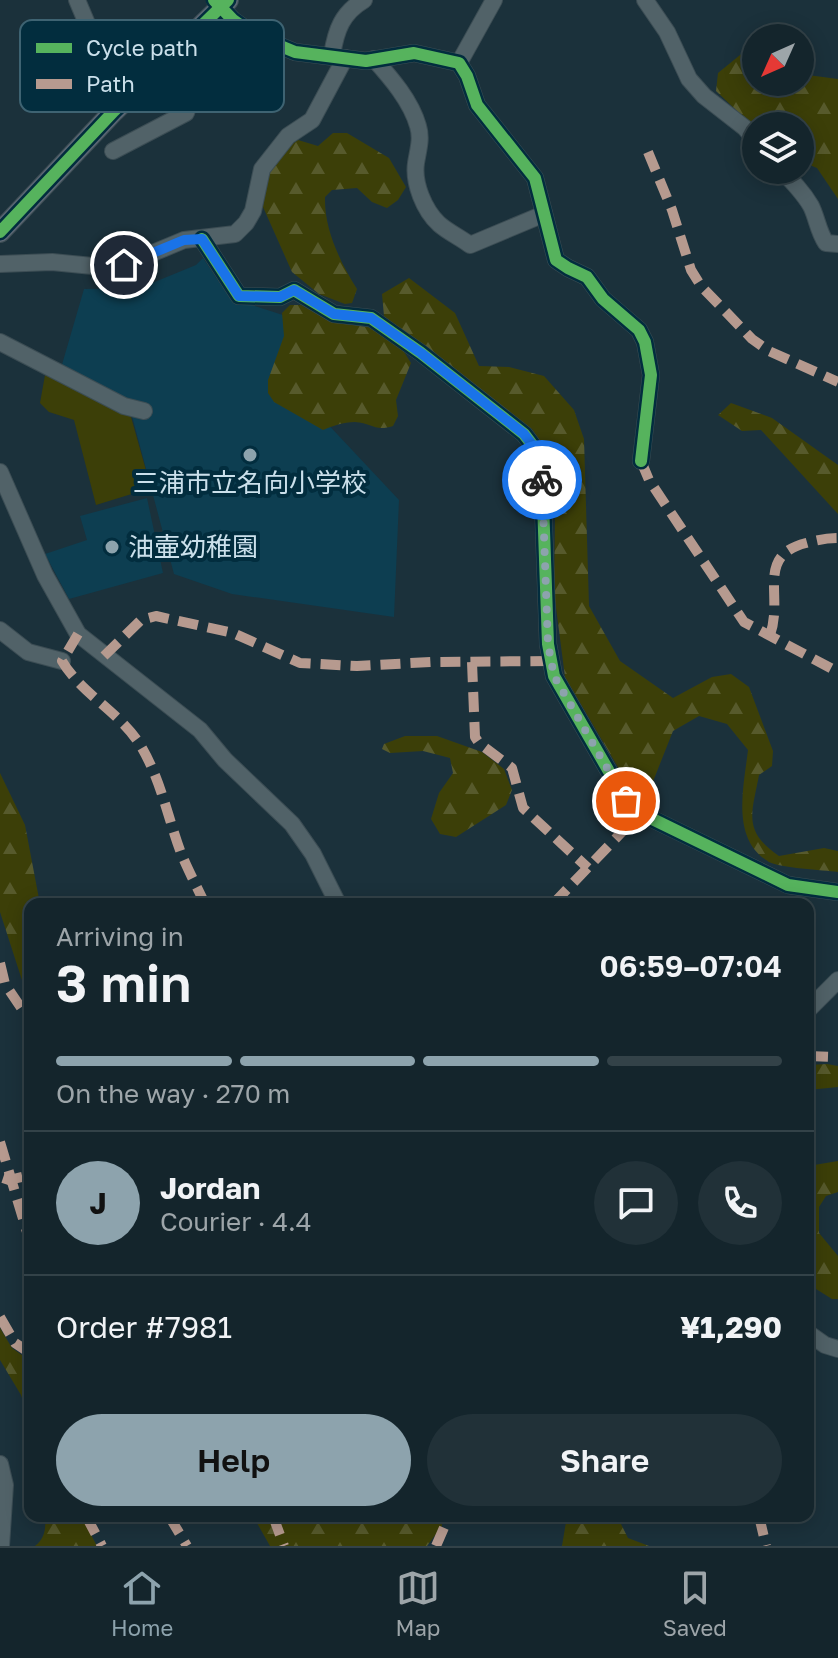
<!DOCTYPE html>
<meta charset="utf-8">
<style>
body{margin:0;font-family:"Golos Text","Noto Sans JP",sans-serif;background:#213138;color:#f1f3f6;height:100vh;display:flex;flex-direction:column;font-size:30px;white-space:nowrap}
*{box-sizing:border-box;margin:0}
p{font-size:26px;color:#9da5a9}
.icon{flex:none;width:44px;height:44px;fill:none;stroke:currentColor;stroke-width:2;stroke-linecap:round;stroke-linejoin:round}
.map{position:relative;flex:1;overflow:hidden}
.side{position:absolute;left:24px;top:898px;width:790px;height:624px;display:flex;flex-direction:column;background:#14252c;border-radius:16px;box-shadow:0 4px 20px #0003,0 0 0 2px #334248}
.side>*{flex:none}
.needle{width:52px;rotate:225deg}
.fabs{position:absolute;left:742px;top:24px;display:grid;gap:16px}
.fabs a{display:grid;place-items:center;width:72px;height:72px;border-radius:50%;background:#14252c;box-shadow:0 4px 20px #0003,0 0 0 2px #334248;font-size:40px}
.pin{position:absolute;display:grid;place-items:center;width:68px;height:68px;color:#fff;margin:-34px;border:4px solid #fff;border-radius:50%;box-shadow:0 2px 8px #0007}
.courier{position:absolute;display:grid;place-items:center;width:80px;height:80px;margin:-40px;border:6px solid #1a73e8;border-radius:50%;background:#fff;color:#222;box-shadow:0 2px 10px #0007}
.headline em{font-style:normal;font-weight:600}
.headline div{display:flex;flex-direction:column-reverse}
.headline{display:flex;align-items:center;justify-content:space-between;height:136px;padding:0 32px}
h1{font-size:52px;font-weight:600;line-height:60px}
.bar{display:grid;grid-template-columns:repeat(4,1fr);gap:12px 8px;align-content:center;height:96px;padding:0 32px}
.bar i{height:10px;border-radius:6px;background:#334248}
.bar .selected{background:#8da3ad}
.bar p{grid-column:span 4}
.line{display:flex;align-items:center;gap:20px;padding:0 32px;border-top:2px solid #334248}
.line div{flex:1}
.round{display:grid;place-items:center;flex:none;width:84px;height:84px;border-radius:42px;background:#213138}
.action{display:flex;gap:16px;margin-top:auto;padding:16px 32px}
.action a{flex:1;height:92px;border-radius:48px;background:#8da3ad;color:#111;font-size:32px;font-weight:600;line-height:92px;text-align:center}
.action a+a{background:#213138;color:#f1f3f6}
.dock{display:flex;justify-content:space-around;align-items:center;height:112px;border-top:2px solid #334248;background:#14252c;font-size:22px;color:#9da5a9}
.dock a{display:grid;justify-items:center;gap:4px}
.dock .selected{color:#8da3ad}
.map>svg:first-child{display:block}
.built{fill:#0d3e51}
.green{fill:#3c3f08}
.forest{fill:url(#forest-firs)}
.lines{fill:none;stroke-linecap:round;stroke-linejoin:round}
.minor-casing{stroke:#3c4d54;stroke-width:18}
.major-casing{stroke:#3c4d54;stroke-width:22}
.path{stroke:#57666c;stroke-width:2;stroke-dasharray:2 6;stroke-linecap:butt}
.minor{stroke:#516268;stroke-width:16}
.major{stroke:#5c6774;stroke-width:20}
.quiet{stroke:#b69a8f;stroke-width:10;stroke-dasharray:20 10;stroke-linecap:butt}
.cycleway-casing{stroke:#022d3e;stroke-width:17}
.cycleway{stroke:#56b35d;stroke-width:12}
.done{stroke:#8da3ad;stroke-width:8;stroke-dasharray:0 14.4}
.route{stroke:#1a73e8;stroke-width:10}
.poi-dot{fill:#8da3ad;stroke:#022d3e;stroke-width:3}
.labels{text-anchor:middle;stroke-width:8;stroke-linejoin:round;paint-order:stroke}
.poi-label{font-size:26px;fill:#cbe0eb;stroke:#022d3e}
.key{fill:#022d3e;stroke:#3e6372;stroke-width:2}
.key-label{font-size:22px;fill:#cbe0eb}
</style>
<div class="map">
<svg width="838" height="1546" viewBox="0 0 838 1546">
<defs>
<pattern id="forest-firs" width="22" height="20" patternUnits="userSpaceOnUse" patternTransform="scale(2)"><rect width="22" height="20" fill="#3c3f08"/><path d="M5 1l3.5 6h-7zM16 11l3.5 6h-7z" fill="#575a2c"/></pattern>
</defs>
<rect width="100%" height="100%" fill="#1b313b"/>
<g class="built">
<polygon points="203,258 230,298 286,316 292,386 399,500 394,617 232,594 174,574 132,416 117,399 61,368 84,289 140,288 196,265"/>
<polygon points="147,498 163,573 69,599 45,554 87,540 80,516"/>
</g>
<polygon class="green" points="45,375 131,417 151,488 96,505 74,420 49,412 40,403"/>
<g class="forest">
<polygon points="756,42 756,82 800,82 800,74 838,79 838,199 817,168 800,161 800,126 756,126 756,129 716,91 718,73"/>
<path d="M333,133h14l42,25 17,29 -8,13 -11,8 -15,-6 -15,-14 -25,2 -7,7c-1,32 15,65 32,92l-5,14 -7,1 -26,-10 -27,-22 -29,-65 3,-33 11,-20 21,-14 20,6z"/>
<path d="M409,278l46,35 24,53 30,1 35,9 30,34 10,29 5,167 31,55 53,37 39,-21 19,-3 18,13 24,64 -1,15 -13,9c-7,38 -17,56 20,81l45,-8 14,3v21c-15,-2 -58,-4 -69,-10 -39,-23 -25,-76 -21,-112l-21,-26 -28,-8 -26,15 -23,58 -9,6 -15,-14 -61,-104 -11,-85 1,-74 -4,-62 -19,-27 -148,-113 -2,-22z"/>
<path d="M290,305h11l30,17 43,6 27,19 10,16 -15,37 2,16 -5,10c-18,6 -21,-3 -38,-4 -12,0 -22,4 -32,8l-49,-28 -6,-9v-13l16,-44 -2,-23z"/>
<polygon points="731,403 772,418 838,465 838,514 761,430 742,431 718,415"/>
<polygon points="405,736 437,736 482,752 504,769 512,790 506,805 456,837 440,834 431,819 439,793 453,773 450,758 423,751 390,753 382,749 384,744"/>
<polygon points="0,773 25,825 40,904 30,904 30,1005 0,912"/>
<polygon points="827,1064 838,1066 838,1087 808,1090 808,1065"/>
<polygon points="838,1161 838,1192 826,1196 819,1207 819,1233 838,1256 838,1299 832,1299 808,1284 808,1166"/>
<polygon points="0,1328 12,1348 30,1361 30,1423 21,1395 0,1360"/>
<path d="M45,1516h36l16,30h-62c10,-8 11,-17 10,-30z"/>
<polygon points="253,1516 441,1516 442,1526 427,1546 270,1546"/>
<polygon points="567,1516 617,1516 628,1538 649,1546 562,1546"/>
</g>
<g class="lines">
<g class="minor-casing">
<g id="minor">
<polyline points="77,0 99,52"/>
<polyline points="645,0 667,32 689,79 704,96 745,128 756,141"/>
<polyline points="215,1 233,20 254,35 295,52 366,61 414,53 459,63 467,76 477,105 535,178 556,260 568,268 587,277 603,299 639,330 645,342 651,375 641,461"/>
<polyline points="95,41 126,28"/>
<path d="M332,55c4,-25 10,-42 32,-55"/>
<path d="M374,59c17,19 37,42 44,67 4,13 0,24 -2,37 -3,20 8,47 23,61 9,8 22,14 31,21l74,-31"/>
<polyline points="459,63 494,0"/>
<polyline points="113,151 186,113 189,103 155,71"/>
<path d="M781,170c11,11 22,22 30,36 6,12 7,25 15,37l12,1"/>
<polyline points="202,239 239,296 280,297 294,290 334,314 371,318 421,353 524,434 537,451 542,474 548,644 554,676 626,801 640,813 788,885 838,892"/>
<polyline points="0,264 52,262 103,267 124,265 184,240 235,234 246,223 253,211 262,169 288,136 312,120 345,58"/>
<polyline points="0,342 124,406 144,411"/>
<polyline points="0,472 45,575 78,634 200,730 225,760 292,824 313,854 338,904"/>
<polyline points="0,630 28,652 62,661"/>
<polyline points="808,1010 838,980"/>
<polyline points="808,1333 825,1345 838,1349"/>
<polyline points="0,1464 5,1485 1,1546"/>
</g>
</g>
<g class="major-casing">
<polyline id="major" points="0,232 114,111 228,0"/>
</g>
<polyline class="path" points="201,97 219,85 253,51"/>
<use href="#minor" class="minor"/>
<use href="#major" class="major"/>
<g class="quiet">
<polyline points="648,152 672,210 691,270 701,286 752,339 769,351 838,382"/>
<polyline points="641,461 649,480 744,622 838,672"/>
<path d="M78,634l-16,27c20,34 60,52 80,87 19,33 26,70 39,105 7,17 16,34 24,51"/>
<path d="M770,635c14,-39 -15,-79 36,-92 11,-3 21,-5 32,-5"/>
<polyline points="104,656 141,620 156,616 233,633 300,663 357,666 431,662 551,661"/>
<polyline points="472,662 475,737 479,743 512,768 523,808 588,868"/>
<polyline points="553,904 640,813"/>
<polyline points="0,963 5,984 30,1021"/>
<polyline points="808,1056 838,1057"/>
<polyline points="0,1142 30,1242"/>
<polyline points="3,1178 9,1180 30,1175"/>
<polyline points="0,1317 15,1343 30,1353"/>
<polyline points="86,1516 102,1546"/>
<polyline points="169,1516 187,1546"/>
<polyline points="273,1516 284,1546"/>
<polyline points="759,1516 766,1546"/>
<polyline points="436,1546 449,1516"/>
</g>
<g class="cycleway-casing">
<g id="cycleway">
<polyline points="214,0 233,20 254,35 295,52 366,61 414,53 459,63 467,76 477,105 535,178 556,260 568,268 587,277 603,299 639,330 645,342 651,375 641,461"/>
<polyline points="0,232 114,111 228,0"/>
<polyline points="202,239 239,296 280,297 294,290 334,314 371,318 421,353 524,434 537,451 542,474 548,644 554,676 626,801 640,813 788,885 838,892"/>
</g>
</g>
<use href="#cycleway" class="cycleway"/>
</g>
<g class="lines">
<polyline class="done" points="542,480 548,644 554,676 626,801"/>
<polyline class="route" points="124,265 184,240 202,239 239,296 280,297 294,290 334,314 371,318 421,353 524,434 537,451 542,480"/>
</g>
<g class="poi-dot">
<circle cx="250" cy="455" r="8"/>
<circle cx="112" cy="547" r="8"/>
</g>
<g class="labels">
<g class="poi-label">
<text x="250" y="492">三浦市立名向小学校</text>
<text x="128" y="556" text-anchor="start">油壷幼稚園</text>
</g>
</g>
<rect x="20" y="20" width="264" height="92" rx="12" class="key"/>
<rect x="36" y="43" width="36" height="10" fill="#56b35d"/>
<rect x="36" y="79" width="36" height="10" fill="#b69a8f"/>
<g class="key-label">
<text x="86" y="56">Cycle path</text>
<text x="86" y="92">Path</text>
</g>
</svg>
<div class="fabs">
<a><svg class="needle" viewBox="-14 -14 28 28"><path d="M0-13l5 13h-10z" fill="#e53935"/><path d="M0 13l5-13h-10z" fill="#9da5a9"/></svg></a>
<a><svg class="icon" aria-label="layers" viewBox="0 0 24 24"><path d="M12 4l9 5-9 5-9-5zM3 14l9 5 9-5"/></svg></a>
</div>
<div class="pin" style="left:626px;top:801px;background:#ea580c"><svg class="icon" aria-label="bag" viewBox="0 0 24 24"><path d="M5 8h14l-1 12H6zM9 8a3 3 0 0 1 6 0"/></svg></div>
<div class="pin" style="left:124px;top:265px;background:#1f2937"><svg class="icon" aria-label="home" viewBox="0 0 24 24"><path d="M3 11l9-7 9 7M6 9v11h12V9"/></svg></div>
<div class="courier" style="left:542px;top:480px"><svg class="icon" aria-label="bike" viewBox="0 0 24 24"><circle cx="6" cy="16" r="4"/><circle cx="18" cy="16" r="4"/><path d="M6 16l4-8h5l3 8M10 8l3 8H6M13 5h3"/></svg></div>
<section class="side">
<div class="headline"><div><h1>3 min</h1><p>Arriving in</p></div><em>06:59–07:04</em></div>
<div class="bar"><i class="selected"></i><i class="selected"></i><i class="selected"></i><i></i><p>On the way · 270 m</p></div>
<div class="line" style="height:144px"><b class="round" style="background:#8da3ad;color:#111">J</b><div><b>Jordan</b><p>Courier · 4.4</p></div><a class="round"><svg class="icon" aria-label="chat" viewBox="0 0 24 24"><path d="M4 5h16v11H9l-5 4z"/></svg></a><a class="round"><svg class="icon" aria-label="phone" viewBox="0 0 24 24"><path d="M5 4h4l2 5-3 2q2 4 5 5l2-3 5 2v4C11 20 4 13 5 4z"/></svg></a></div>
<div class="line" style="height:104px"><div>Order #7981</div><b>¥1,290</b></div>
<div class="action"><a>Help</a><a>Share</a></div>
</section>
</div>
<nav class="dock">
<a class="selected"><svg class="icon" aria-label="home" viewBox="0 0 24 24"><path d="M3 11l9-7 9 7M6 9v11h12V9"/></svg>Home</a>
<a><svg class="icon" aria-label="map" viewBox="0 0 24 24"><path d="M3 6l6-2 6 2 6-2v14l-6 2-6-2-6 2zM9 4v14M15 6v14"/></svg>Map</a>
<a><svg class="icon" aria-label="saved" viewBox="0 0 24 24"><path d="M7 4h10v16l-5-4-5 4z"/></svg>Saved</a>
</nav>
